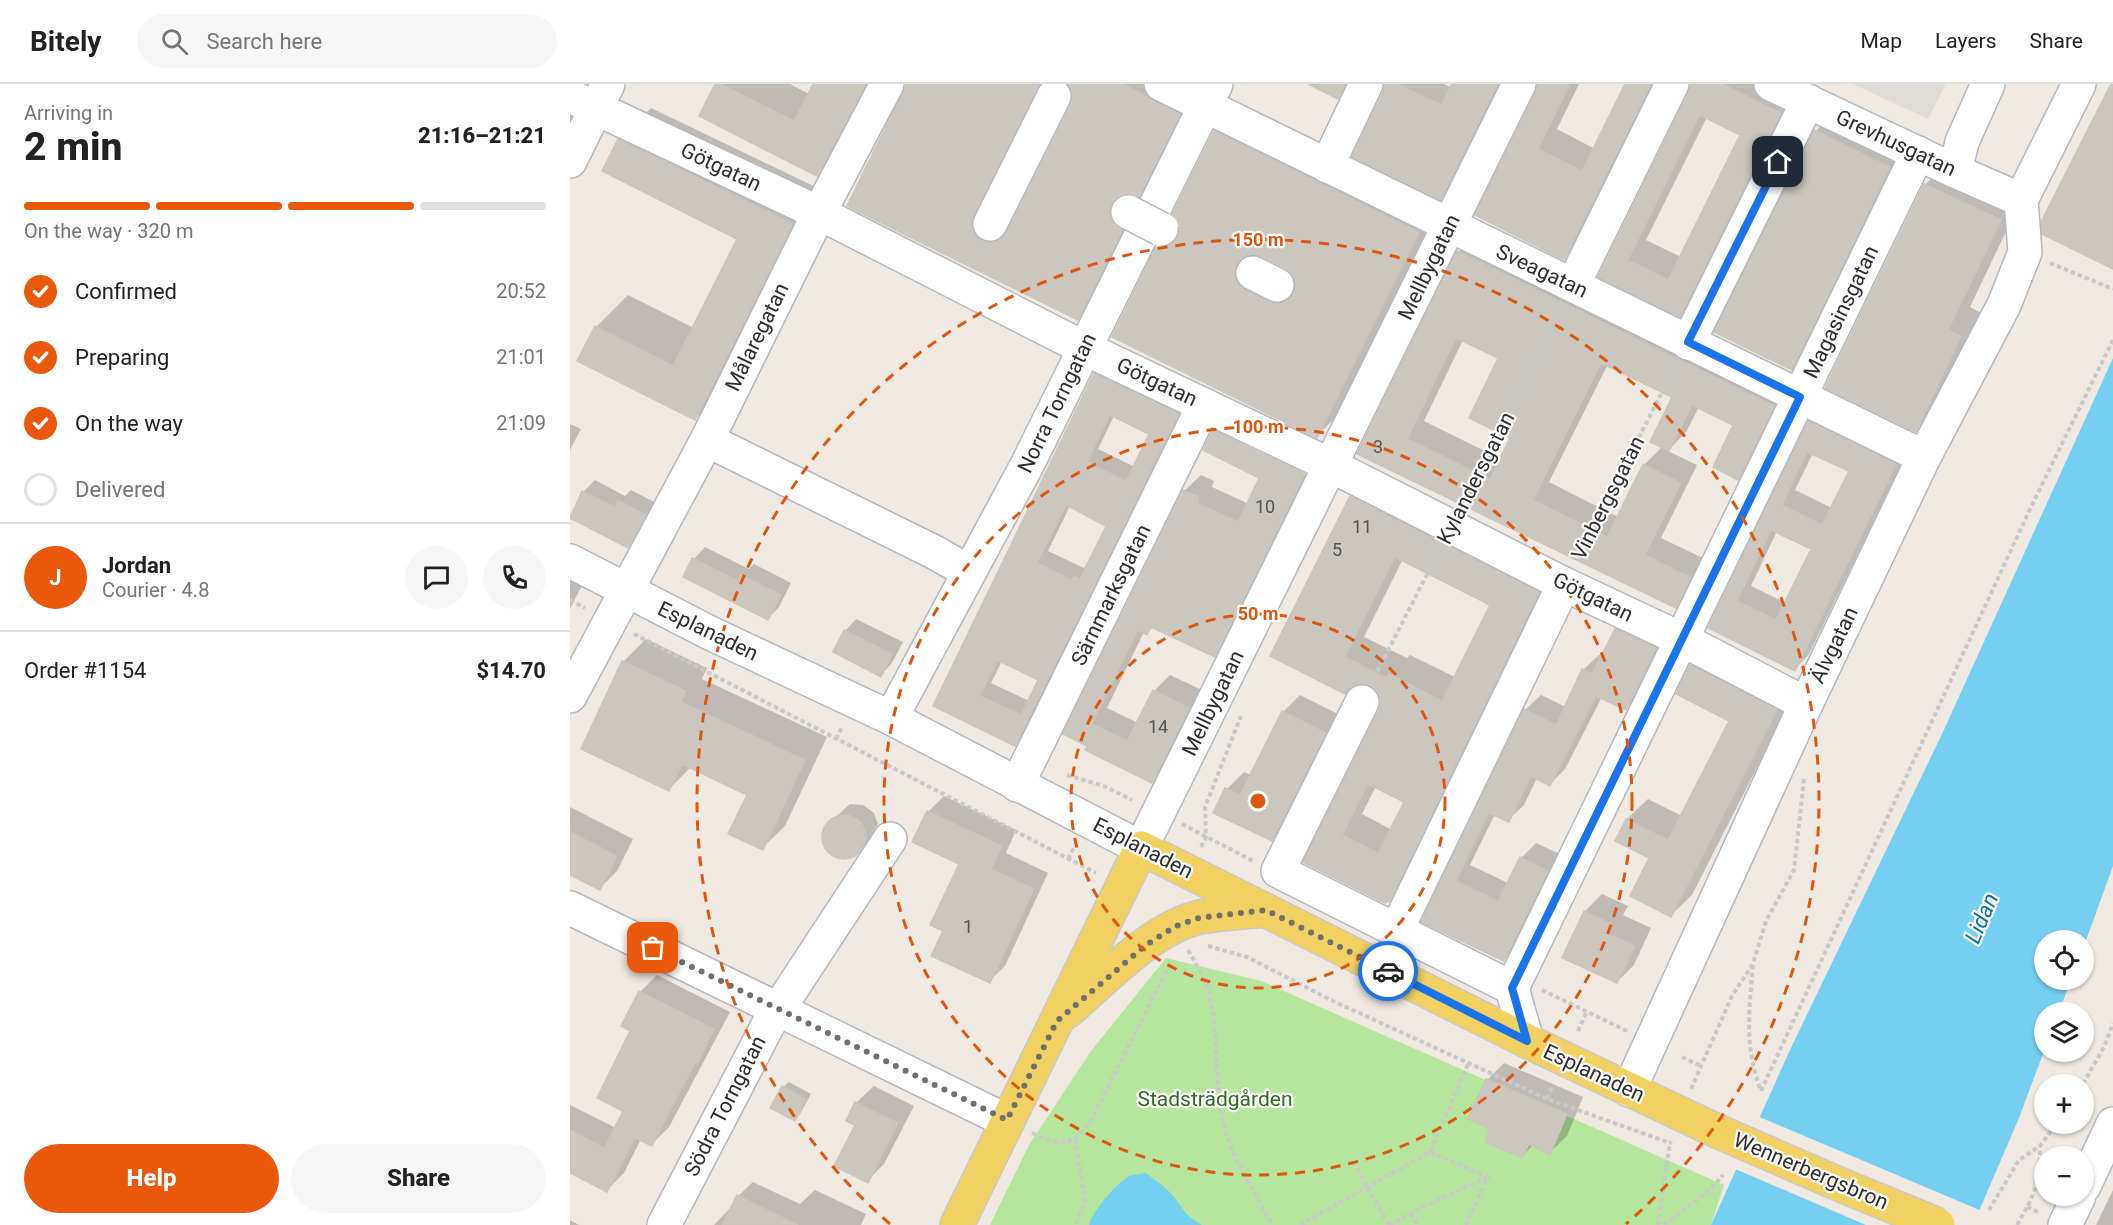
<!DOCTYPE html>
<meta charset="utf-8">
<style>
body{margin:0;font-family:Roboto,sans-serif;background:#f6f6f6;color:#222;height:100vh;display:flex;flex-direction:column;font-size:22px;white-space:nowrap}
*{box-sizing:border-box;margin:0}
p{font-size:20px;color:#767676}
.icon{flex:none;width:33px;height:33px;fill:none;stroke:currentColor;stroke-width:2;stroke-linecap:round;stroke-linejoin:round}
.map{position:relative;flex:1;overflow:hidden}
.details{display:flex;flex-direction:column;background:#fff;width:570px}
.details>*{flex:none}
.fabs{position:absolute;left:1464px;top:846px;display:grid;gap:12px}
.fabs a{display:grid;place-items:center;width:60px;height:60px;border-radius:50%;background:#fff;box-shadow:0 2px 4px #0004;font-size:30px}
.pin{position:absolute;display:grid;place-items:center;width:51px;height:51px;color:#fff;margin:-26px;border-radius:12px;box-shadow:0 3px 9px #0006}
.courier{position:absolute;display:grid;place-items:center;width:60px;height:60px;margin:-30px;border:4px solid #1a73e8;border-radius:50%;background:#fff;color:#222;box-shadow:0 2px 8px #0007}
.head em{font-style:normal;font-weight:800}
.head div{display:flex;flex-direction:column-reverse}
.head{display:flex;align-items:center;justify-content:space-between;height:102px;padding:0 24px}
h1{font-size:39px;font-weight:800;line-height:45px}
.bar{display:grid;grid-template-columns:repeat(4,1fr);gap:9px 6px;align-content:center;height:72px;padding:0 24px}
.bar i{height:8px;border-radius:4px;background:#e0e0e0}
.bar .active{background:#ea580c}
.bar p{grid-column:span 4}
.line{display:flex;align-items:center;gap:15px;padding:0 24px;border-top:2px solid #e0e0e0}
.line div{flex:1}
.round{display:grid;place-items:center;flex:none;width:63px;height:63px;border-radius:32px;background:#f6f6f6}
ol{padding:0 24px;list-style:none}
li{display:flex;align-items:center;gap:18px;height:66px}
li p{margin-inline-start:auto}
li .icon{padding:6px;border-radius:50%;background:#ea580c;color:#fff;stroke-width:4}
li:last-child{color:#767676}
li i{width:33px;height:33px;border:3px solid #e0e0e0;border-radius:50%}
.primary-button{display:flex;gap:12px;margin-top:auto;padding:12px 24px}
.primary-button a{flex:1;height:69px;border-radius:36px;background:#ea580c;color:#fff;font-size:24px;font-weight:800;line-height:69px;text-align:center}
.primary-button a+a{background:#f6f6f6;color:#222}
header{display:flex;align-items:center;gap:36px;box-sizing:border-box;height:84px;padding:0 30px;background:#fff;border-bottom:2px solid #e0e0e0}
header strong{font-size:28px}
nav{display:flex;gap:33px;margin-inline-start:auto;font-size:21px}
.search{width:420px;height:54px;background:#f6f6f6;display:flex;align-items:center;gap:15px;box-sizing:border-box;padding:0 21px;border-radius:33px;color:#767676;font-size:22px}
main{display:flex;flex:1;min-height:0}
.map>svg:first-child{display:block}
.green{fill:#b6e59e}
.plaza{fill:#dfdcd8}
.water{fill:#75cff0}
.pier{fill:#efe9e1}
.shadow{fill:#0003;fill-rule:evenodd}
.building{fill:#cbc7bf;stroke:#cbc5ba;stroke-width:1.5;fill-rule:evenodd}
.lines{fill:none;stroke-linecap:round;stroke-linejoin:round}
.minor-casing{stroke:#b4b7c1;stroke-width:36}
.major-casing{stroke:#c9c9c9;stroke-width:36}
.path{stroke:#c9c9c9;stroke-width:4;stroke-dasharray:4.5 3;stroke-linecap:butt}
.minor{stroke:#fff;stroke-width:33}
.major{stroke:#f2d163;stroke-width:33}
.minor-bridge-casing{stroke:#b4b7c1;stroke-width:36;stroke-linecap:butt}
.major-bridge-casing{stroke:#c9c9c9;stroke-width:36;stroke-linecap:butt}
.minor-bridge{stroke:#fff;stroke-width:33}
.major-bridge{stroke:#f2d163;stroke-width:33}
.done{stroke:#726f6d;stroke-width:6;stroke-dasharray:0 10.8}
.route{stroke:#1a73e8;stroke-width:8}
.ring{fill:none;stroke:#df570e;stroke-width:3;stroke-dasharray:10 8}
.labels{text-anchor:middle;stroke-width:4.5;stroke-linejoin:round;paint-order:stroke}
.number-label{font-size:18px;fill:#555452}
.street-label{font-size:21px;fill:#2e2e2e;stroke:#fff}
.park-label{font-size:21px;fill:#2c6e1b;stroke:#fff}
.water-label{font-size:22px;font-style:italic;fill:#0d6fa3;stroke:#fff}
.centre{fill:#df570e;stroke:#fff;stroke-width:3}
.ring-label{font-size:18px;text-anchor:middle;font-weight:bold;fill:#df570e;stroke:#fff;stroke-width:4.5;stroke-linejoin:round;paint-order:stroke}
</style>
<header>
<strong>Bitely</strong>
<div class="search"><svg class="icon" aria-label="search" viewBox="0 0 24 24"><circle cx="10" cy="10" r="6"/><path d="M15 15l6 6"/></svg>Search here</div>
<nav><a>Map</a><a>Layers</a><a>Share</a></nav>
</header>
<main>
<section class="details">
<div class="head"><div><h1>2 min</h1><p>Arriving in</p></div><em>21:16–21:21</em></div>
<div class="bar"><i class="active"></i><i class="active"></i><i class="active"></i><i></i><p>On the way · 320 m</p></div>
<ol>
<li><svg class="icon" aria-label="check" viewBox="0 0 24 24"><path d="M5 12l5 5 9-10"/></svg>Confirmed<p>20:52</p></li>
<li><svg class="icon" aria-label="check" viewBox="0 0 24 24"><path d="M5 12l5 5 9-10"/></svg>Preparing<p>21:01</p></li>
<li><svg class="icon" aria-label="check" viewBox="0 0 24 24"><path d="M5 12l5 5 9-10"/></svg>On the way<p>21:09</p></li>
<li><i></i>Delivered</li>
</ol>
<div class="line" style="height:108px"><b class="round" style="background:#ea580c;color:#fff">J</b><div><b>Jordan</b><p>Courier · 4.8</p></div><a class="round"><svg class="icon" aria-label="chat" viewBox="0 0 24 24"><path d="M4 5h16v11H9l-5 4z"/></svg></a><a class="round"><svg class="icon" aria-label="phone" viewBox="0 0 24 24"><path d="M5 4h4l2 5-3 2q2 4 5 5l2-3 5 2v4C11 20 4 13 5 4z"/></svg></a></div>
<div class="line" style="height:78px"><div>Order #1154</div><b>$14.70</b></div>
<div class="primary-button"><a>Help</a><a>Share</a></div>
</section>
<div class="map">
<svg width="1543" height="1141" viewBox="0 0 1543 1141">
<rect width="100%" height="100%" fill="#efe9e1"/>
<polygon class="green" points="596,874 691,897 1154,1101 1141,1141 420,1141 459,1061 521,967"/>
<polygon class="plaza" points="1283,0 1376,0 1358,35"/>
<g class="water">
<polygon points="1543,274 1543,782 1514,862 1514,856 1474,856 1474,896 1501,896 1489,928 1474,928 1474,967 1449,1034 1403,1141 1141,1141 1220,966 1372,650"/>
<path d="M576,1089c10,8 21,15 29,25 11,15 10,17 27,27h-113c3,-13 30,-46 43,-50 4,-1 10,-1 14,-2z"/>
</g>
<polygon class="pier" points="1187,1032 1412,1127 1406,1141 1296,1141 1163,1084"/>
<g class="shadow">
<polygon points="0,0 27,10 0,44"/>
<polygon points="147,0 220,0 239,10 244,0 305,0 270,67 247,90"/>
<polygon points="339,0 480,0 436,134 445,136 502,21 504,10 500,0 619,0 632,7 592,88 569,111 563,110 565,114 575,123 531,211 508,234 279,121"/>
<polygon points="741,0 781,0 768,13"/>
<polygon points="816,0 874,0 882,4 884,0 933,0 886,99 870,115 815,8"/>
<polygon points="970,0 1009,0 987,45 1025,65 1057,0 1090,0 1014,154 994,174 907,130"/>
<path d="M1122,0h89l19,9 -101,203 -19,19 -80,-39 90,-183zM1137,33l35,17 -61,123 -35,-17z"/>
<polygon points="81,24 254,107 157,302 125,335 26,243 58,211 124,244 169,155 49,56"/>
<path d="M667,25l203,100 -101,205 -22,22 -159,-189 22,-22 35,-93zM687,170l30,13 7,7 2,7 -36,-20z"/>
<polygon points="1268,25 1342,60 1244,261 1221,284 1246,47"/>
<polygon points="1378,78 1452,114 1400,223 1413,230 1368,324 1345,346 1355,101"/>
<path d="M906,150l314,154 -35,73 -17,17 -3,-53 -36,-18 -13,25 -18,19 29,14 -36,73 46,22 -14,29 -18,17 -316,-152 100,-202zM893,256l37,18 12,80 -11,21 -77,-38zM1038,280l66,33 -11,49 -19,19 -26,52 -69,-35z"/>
<path d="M537,278l83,39 -162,330 -13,13 -80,-39 160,-331zM544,332l37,17 -16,34 -37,-18zM500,422l38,20 -24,42 -36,-17zM432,577l38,19 -11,21 -38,-18z"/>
<path d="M1254,324l85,41 -100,205 -14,15 -85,-41 100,-206zM1243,369l38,17 -19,38 -37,-18zM1207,447l36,17 -27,55 -35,-17z"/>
<polygon points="660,331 750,373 741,391 663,354 662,356 669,360 740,394 660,555 644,571 584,542 577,549 574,548 537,624 568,639 584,607 600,591 634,607 598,681 582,697 495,650 614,407 631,391 644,397 642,403 679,420 691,394 644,347"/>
<polygon points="0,340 11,345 0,366"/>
<path d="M802,393l186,95 -148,307 -21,21 -84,-39 75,-150 2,-10 -3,-10 -7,-7 -100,-29 79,-158zM833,475l89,45 -37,73 -45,-22 -3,3 -43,-21zM806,702l30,15 -14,29 -30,-16z"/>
<polygon points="25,396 55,412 61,406 86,419 69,451 58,462 1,432 13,408"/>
<polygon points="135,463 179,485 184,480 221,499 209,523 198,534 115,492 124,475"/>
<polygon points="0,493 13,499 0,525"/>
<polygon points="1061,530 1101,549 1071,609 1056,625 1032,613 995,685 980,700 967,694 954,721 938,736 925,730 900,781 938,799 951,774 966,759 992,771 949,860 934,876 853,837 955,626 971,611 996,623 1013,586 1029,571 1033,572 1046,545"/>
<polygon points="286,535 333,558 322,579 311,591 275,547"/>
<polygon points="76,555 137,584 132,595 257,653 215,742 192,764 179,710 121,683 99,705 53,578"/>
<polygon points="1142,561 1227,605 1122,811 1101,831 1081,773 1047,756 1057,735 1078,715 1112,732 1161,636 1121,582"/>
<polygon points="730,611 772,632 719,738 702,755 645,728 657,705 674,688 682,692 713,628"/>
<polygon points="374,712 446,746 436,769 478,789 435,882 419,897 375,846 391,779 358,728"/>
<polygon points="280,720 293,721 304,729 308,740 298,758 286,770 275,774 262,770 254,759 253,752 258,740"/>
<polygon points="0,723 63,755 47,787 30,804 0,789"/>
<polygon points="1032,810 1058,822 1053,831 1081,844 1064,881 1047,898 1015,827"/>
<polygon points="87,891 160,928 99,1043 81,1061 71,1055 54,1089 37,1106 0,1088 0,1021 46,1044 55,1026 62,946 70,908"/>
<polygon points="934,979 1013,1013 997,1052 979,1069 963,1061 952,1072 922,1044 917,996"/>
<polygon points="219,998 241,1010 230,1030 224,1036 213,1003"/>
<polygon points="304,1002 344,1022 314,1080 297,1097 287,1040 278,1036 286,1019"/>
<polygon points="183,1098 230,1120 245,1106 296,1130 291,1141 144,1141 161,1123 162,1124 168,1112"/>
<polygon points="1543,1106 1543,1141 1526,1141"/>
<polygon points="0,1136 9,1141 0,1141"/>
</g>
<g class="building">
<polygon points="145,0 151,0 224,37 243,0 296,0 247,92 129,32"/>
<polygon points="337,0 470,0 403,132 401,141 404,150 411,156 421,159 430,156 437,148 501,20 503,10 498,0 553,0 610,30 569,113 557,109 547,113 541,120 539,129 542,138 553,146 508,236 277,122"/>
<polygon points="738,0 775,0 768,15"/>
<polygon points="814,0 827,0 871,21 882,0 928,0 870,117 782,73 813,8"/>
<polygon points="968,0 1000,0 968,65 1012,87 1055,0 1081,0 994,176 905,131 966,8"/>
<path d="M1121,0h31l59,29 -101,204 -82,-40 91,-185zM1130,31l40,20 -72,145 -40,-20z"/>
<polygon points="1541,0 1543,0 1543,185 1472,150 1471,138"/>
<polygon points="1244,46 1320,83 1222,286 1144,248"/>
<path d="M644,47l205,101 -102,206 -205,-101 44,-90 6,1 9,-3 7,-8 2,-9 -3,-9 -5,-4zM681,170l10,2 24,12 7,6 4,10 -2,9 -6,7 -9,4 -10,-2 -24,-12 -7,-6 -4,-9 2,-10 6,-7z"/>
<polygon points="48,55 223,140 125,336 7,277 25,242 103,282 167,155 32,87"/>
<polygon points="1354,100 1431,136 1378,246 1391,252 1346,348 1255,304"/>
<path d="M887,167l317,155 -36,74 -25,-13 20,-42 -41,-20 -23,46 -19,-9 22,-45 -71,-34 -68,137 74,37 36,-73 38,19 -36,72 46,23 -15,30 -319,-154zM886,254l42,20 -29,60 41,20 -20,41 -83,-40z"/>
<path d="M524,289l85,41 -164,332 -82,-40zM540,331l39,19 -23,47 -39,-19zM496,421l40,21 -26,53 -6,-3 -3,4 -34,-17zM427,576l41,20 -17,35 -41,-19z"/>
<path d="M1238,337l88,43 -101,207 -87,-43zM1237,368l42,19 -27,54 -40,-20zM1201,446l40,19 -35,71 -39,-19z"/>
<polygon points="643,346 735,390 645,573 581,543 577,551 568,546 522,640 557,657 583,606 619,624 582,699 515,666 517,662 493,650 613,406 629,413 627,419 668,438 689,394 633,366"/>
<polygon points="12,407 45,423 48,416 76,431 58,464 0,434"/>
<path d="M780,412l189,96 -149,309 -5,2 -82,-41 76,-152 2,-9 -3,-9 -7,-6 -10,-3 -9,3 -7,8 -75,-38zM825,473l95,48 -48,96 -53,-27 -3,4 -41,-21zM798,700l36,18 -26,51 -36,-18z"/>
<polygon points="122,474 168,497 171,491 211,511 198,536 113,493"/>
<polygon points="1045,545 1086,564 1056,626 1026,612 980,702 961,692 939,738 919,729 886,797 928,817 950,773 978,787 934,877 851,838 954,625 986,641 1012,585 1022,590"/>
<polygon points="274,546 322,570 311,593 263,568"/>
<polygon points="52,577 116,607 111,618 235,676 193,766 158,750 177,711 112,680 99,707 11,665"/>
<polygon points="1120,581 1207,626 1101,833 1060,812 1079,774 1045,757 1056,735 1098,756 1159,637 1106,610"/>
<polygon points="712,627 756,649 702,757 643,729 655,704 670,711"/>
<polygon points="357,727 432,762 421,785 464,805 420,899 361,872 373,847 360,841 389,780 342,758"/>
<circle cx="274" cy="753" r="22"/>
<polygon points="0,748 47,772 30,806 0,791"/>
<polygon points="1014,827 1041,840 1037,849 1065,862 1047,899 992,874"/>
<polygon points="69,907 144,945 127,980 125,979 82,1062 65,1054 37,1108 0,1089 0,1046 34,1064 53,1027 27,1014 60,947 51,942"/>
<polygon points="916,995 997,1030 980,1071 959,1060 952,1074 915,1058 920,1045 898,1035"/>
<polygon points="212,1002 236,1015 225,1037 200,1024"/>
<polygon points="285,1018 328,1039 298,1099 264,1082 285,1041 276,1037"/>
<polygon points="167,1111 228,1141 152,1141"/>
</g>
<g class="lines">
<g class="minor-casing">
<g id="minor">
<path d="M591,0c254,126 509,249 763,373"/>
<polyline points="1201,0 1385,87 1451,116"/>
<polyline points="0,12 249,129 514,264 760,381 994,500 1113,556 1236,620"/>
<polyline points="0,77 38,0"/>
<polyline points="757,82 796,0"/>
<polyline points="1385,87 1392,58 1418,0"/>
<polyline points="1451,116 1509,0"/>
<polyline points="420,140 484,12"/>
<polyline points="683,189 707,201"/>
<polyline points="1003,201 1102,0"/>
<polyline points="1118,259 1238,17"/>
<polyline points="137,356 364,468 399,488"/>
<polyline points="0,477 140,549 321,634 571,764 949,0"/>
<polyline points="0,612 137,356 249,129 317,0"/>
<polyline points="792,618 708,787 942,904 957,957"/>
<polyline points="321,634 457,381 646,0"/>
<polyline points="447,701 634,321"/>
<polyline points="0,824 437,1037"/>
<polyline points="827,845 994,500"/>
<polyline points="942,904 1348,69"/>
<polyline points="1059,1006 1236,620 1354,373 1434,221 1455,168 1451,116"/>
<polyline points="1514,1102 1543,1040"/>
<polyline points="94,1141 198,941 320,755"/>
<polyline points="1495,1141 1509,1112"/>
</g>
</g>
<g class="major-casing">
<g id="major">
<path d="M498,927c37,-32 84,-83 132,-94 22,-4 44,-5 65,-7"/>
<polyline points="387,1141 571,764 957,957 1147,1047"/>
</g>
</g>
<g class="path">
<polyline points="1480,179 1543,205"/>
<polyline points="894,417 991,226"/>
<polyline points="1007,474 1105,283"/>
<polyline points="0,516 15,524"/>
<polyline points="64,550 526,789"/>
<polyline points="804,594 869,467"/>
<polyline points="266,655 272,643"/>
<polyline points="497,691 534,702 562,716"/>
<polyline points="612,740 683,777"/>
<polyline points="631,763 636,753 635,723 671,632"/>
<polyline points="498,775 505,762"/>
<polyline points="638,862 677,873 763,917 977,1015 1100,1059 1101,1057"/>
<path d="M618,866c7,12 14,24 19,37 13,41 6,87 15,129 7,39 32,74 50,109"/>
<path d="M1183,881c-4,46 -9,81 8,126"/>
<polyline points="972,906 1057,947"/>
<polyline points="1008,947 1016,929"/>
<polyline points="1112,973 1131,982"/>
<polyline points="1513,1000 1534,963 1543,939"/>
<polyline points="1121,1005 1162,912 1183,880 1196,837 1224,786 1234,695"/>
<polyline points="1191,1007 1460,425 1543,256"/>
<polyline points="977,1015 982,1004"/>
<path d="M462,1049c32,16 43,12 62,-18l77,-153"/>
<polyline points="505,1055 515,1116 506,1141"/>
<polyline points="860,1068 918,1093 896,1141"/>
<polyline points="783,1078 819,1141"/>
<polyline points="1457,1123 1470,1129"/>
<polyline points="1419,1126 1449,1076 1470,1062 1486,1040"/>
<polyline points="841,1129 847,1141"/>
<polyline points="730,1141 860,1068 898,980"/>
<polyline points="819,1141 851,1124 918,1093"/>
<polyline points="1088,1141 1100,1059"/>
<polyline points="1094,1141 1142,1104 1153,1091"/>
<path d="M1447,1141c18,-31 23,-42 23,-79"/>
</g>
<use href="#minor" class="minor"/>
<use href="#major" class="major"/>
<g class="minor-bridge-casing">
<polyline id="minor-bridge" points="558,128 591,145"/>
</g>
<g class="major-bridge-casing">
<polyline id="major-bridge" points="1147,1047 1271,1101 1368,1141"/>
</g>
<use href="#minor-bridge" class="minor-bridge"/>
<use href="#major-bridge" class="major-bridge"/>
</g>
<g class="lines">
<polyline class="done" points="83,864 437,1036 487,937 576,861 606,842 629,834 696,826 818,887"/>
<polyline class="route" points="818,887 957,957 942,904 1230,313 1118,258 1208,78"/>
</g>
<g class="ring">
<circle cx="688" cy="717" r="187"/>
<circle cx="688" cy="717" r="374"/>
<path d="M320 1140A561 561 0 1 1 1056 1140"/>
</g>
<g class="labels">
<g class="number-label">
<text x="808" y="369">3</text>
<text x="695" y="429">10</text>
<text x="792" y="449">11</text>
<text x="767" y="472">5</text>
<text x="588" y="649">14</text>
<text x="398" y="849">1</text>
</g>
<g class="street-label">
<text transform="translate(1326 59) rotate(25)" y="7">Grevhusgatan</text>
<text transform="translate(151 83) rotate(25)" y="7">Götgatan</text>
<text transform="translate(859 183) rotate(-64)" y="7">Mellbygatan</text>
<text transform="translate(972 187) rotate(25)" y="7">Sveagatan</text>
<text transform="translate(1271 228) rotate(-64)" y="7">Magasinsgatan</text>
<text transform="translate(187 253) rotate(-64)" y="7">Målaregatan</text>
<text transform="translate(587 298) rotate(25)" y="7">Götgatan</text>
<text transform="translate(487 319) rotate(-64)" y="7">Norra Torngatan</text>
<text transform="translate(906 394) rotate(-63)" y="7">Kylandersgatan</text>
<text transform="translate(1038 414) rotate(-63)" y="7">Vinbergsgatan</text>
<text transform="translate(541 511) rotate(-64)" y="7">Särnmarksgatan</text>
<text transform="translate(1023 513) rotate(26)" y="7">Götgatan</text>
<text transform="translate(138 547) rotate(26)" y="7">Esplanaden</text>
<text transform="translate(1264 561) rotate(-64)" y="7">Älvgatan</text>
<text transform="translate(643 619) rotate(-64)" y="7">Mellbygatan</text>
<text transform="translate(573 764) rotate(27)" y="7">Esplanaden</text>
<text transform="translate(1024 989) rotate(25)" y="7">Esplanaden</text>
<text transform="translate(155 1022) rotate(-63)" y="7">Södra Torngatan</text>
<text transform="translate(1241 1087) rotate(23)" y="7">Wennerbergsbron</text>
</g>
<g class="park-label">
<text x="645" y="1022">Stadsträdgården</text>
</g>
<g class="water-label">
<text transform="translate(1411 834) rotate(-67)" y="8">Lidan</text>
</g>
</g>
<circle cx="688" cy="717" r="9" class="centre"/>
<g class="ring-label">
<text x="688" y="162">150 m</text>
<text x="688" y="349">100 m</text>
<text x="688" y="536">50 m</text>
</g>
</svg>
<div class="fabs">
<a><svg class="icon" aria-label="locate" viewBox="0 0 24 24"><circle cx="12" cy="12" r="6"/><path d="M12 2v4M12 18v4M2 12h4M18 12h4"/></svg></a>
<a><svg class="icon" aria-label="layers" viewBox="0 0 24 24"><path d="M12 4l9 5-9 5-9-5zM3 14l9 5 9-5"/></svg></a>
<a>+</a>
<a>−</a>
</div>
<div class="pin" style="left:83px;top:864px;background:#ea580c"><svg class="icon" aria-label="bag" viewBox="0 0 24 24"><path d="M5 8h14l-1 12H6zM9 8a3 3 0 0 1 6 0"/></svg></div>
<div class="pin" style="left:1208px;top:78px;background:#1f2937"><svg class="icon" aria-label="home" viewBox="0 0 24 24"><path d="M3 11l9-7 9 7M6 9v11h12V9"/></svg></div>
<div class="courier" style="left:818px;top:887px"><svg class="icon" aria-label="car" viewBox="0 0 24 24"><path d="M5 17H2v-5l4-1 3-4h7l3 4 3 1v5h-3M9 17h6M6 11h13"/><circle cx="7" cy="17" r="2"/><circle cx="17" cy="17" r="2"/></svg></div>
</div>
</main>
